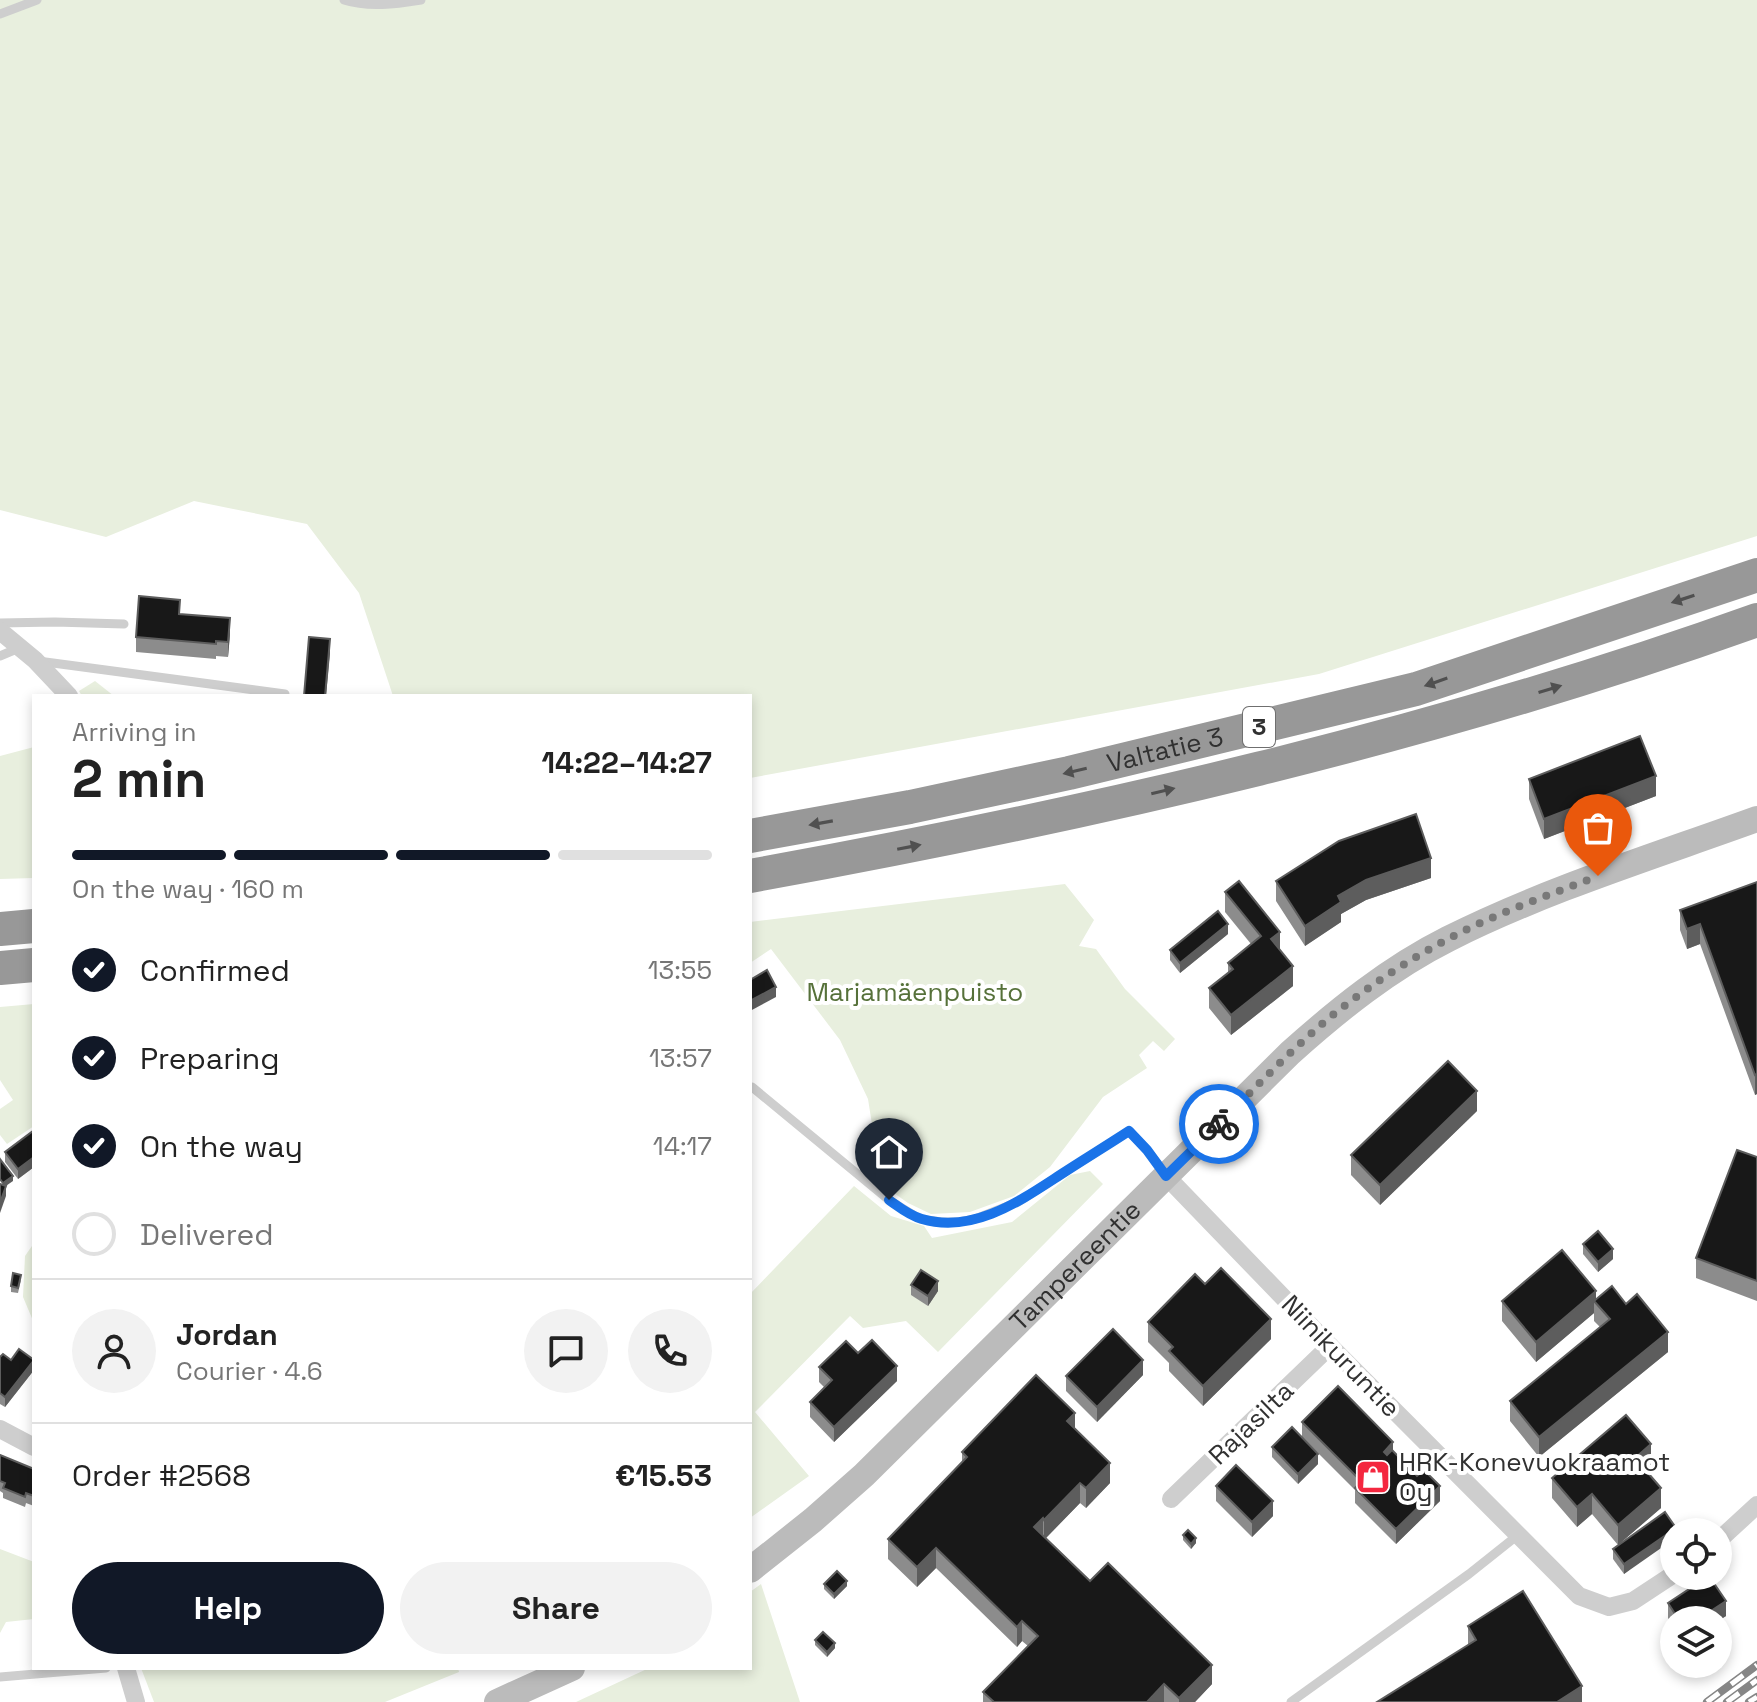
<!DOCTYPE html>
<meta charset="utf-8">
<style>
body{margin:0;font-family:"Space Grotesk",sans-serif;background:#f2f2f2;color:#222;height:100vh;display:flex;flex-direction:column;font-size:30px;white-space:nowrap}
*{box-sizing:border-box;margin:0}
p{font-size:26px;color:#767676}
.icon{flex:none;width:44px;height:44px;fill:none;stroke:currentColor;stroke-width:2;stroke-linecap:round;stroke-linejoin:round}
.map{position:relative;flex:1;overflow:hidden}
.panel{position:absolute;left:32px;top:694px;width:720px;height:976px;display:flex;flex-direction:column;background:#fff;border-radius:0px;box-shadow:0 4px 12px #0003}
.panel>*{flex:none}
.controls{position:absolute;left:1660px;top:1518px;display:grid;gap:16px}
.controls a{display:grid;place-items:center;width:72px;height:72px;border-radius:50%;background:#fff;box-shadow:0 4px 12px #0003;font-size:40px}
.pin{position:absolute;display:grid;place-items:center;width:68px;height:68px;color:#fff;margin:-82px -34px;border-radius:50% 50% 50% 0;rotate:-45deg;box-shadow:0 0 8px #0007}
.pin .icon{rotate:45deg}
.courier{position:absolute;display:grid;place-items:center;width:80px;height:80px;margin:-40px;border:6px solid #1a73e8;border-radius:50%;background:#fff;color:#222;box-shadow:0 2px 10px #0007}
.summary em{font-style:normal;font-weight:700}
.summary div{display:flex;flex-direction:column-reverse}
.summary{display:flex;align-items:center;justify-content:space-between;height:136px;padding:0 40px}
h1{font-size:52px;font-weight:700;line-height:60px}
.bar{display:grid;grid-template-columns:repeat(4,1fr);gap:12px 8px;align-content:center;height:96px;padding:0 40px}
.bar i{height:10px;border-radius:6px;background:#e0e0e0}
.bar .current{background:#111827}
.bar p{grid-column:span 4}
.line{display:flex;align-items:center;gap:20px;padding:0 40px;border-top:2px solid #e0e0e0}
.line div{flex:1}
.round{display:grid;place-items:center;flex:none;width:84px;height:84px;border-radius:42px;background:#f2f2f2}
ol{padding:0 40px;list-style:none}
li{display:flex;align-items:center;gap:24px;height:88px}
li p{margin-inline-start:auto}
li .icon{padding:8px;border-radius:50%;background:#111827;color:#fff;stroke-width:4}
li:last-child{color:#767676}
li i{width:44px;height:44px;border:4px solid #e0e0e0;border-radius:50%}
.cta{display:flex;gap:16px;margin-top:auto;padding:16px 40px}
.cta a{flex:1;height:92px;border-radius:48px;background:#111827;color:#fff;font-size:32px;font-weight:700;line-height:92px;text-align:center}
.cta a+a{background:#f2f2f2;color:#222}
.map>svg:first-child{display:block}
.green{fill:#e8efde}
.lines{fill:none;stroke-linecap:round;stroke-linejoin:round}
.lane{stroke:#cecece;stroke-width:9}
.street{stroke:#cecece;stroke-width:18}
.secondary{stroke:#bbb;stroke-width:26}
.highway{stroke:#989898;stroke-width:34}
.rail-casing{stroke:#868686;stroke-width:8}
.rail{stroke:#fff;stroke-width:5;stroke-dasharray:15;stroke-linecap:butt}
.wall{fill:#8c8c8c}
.shaded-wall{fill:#5d5d5d}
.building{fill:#181818;stroke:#5d5d5d;stroke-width:2}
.oneway{fill:#505050}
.done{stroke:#797979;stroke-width:8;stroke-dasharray:0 14.4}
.route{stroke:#1a73e8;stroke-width:10}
.labels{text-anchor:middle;stroke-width:8;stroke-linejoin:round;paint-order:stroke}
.shield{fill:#fff;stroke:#6f6f6f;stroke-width:2}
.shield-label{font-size:24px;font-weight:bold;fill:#313131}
.street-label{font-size:26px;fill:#313131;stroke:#fff}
.park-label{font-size:26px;fill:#56713a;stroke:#fff}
.poi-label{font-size:26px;fill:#313131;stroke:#fff;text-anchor:start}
</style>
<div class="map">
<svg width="1757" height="1702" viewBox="0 0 1757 1702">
<rect width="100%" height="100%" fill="#fff"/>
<g class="green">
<polygon points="0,0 1757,0 1757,536 1319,674 750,778 750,696 393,696 359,593 307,524 194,501 106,537 0,510"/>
<polygon points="95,681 114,696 82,696 79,691"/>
<polygon points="34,747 34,878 0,879 0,756"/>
<polygon points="1065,884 1094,920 1079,946 1096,949 1125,989 1175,1039 1164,1051 1153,1041 1139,1055 1147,1068 1103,1097 1050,1167 1014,1196 970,1212 931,1214 908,1203 863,1171 877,1156 868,1099 840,1040 771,949 750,963 750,922"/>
<polygon points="34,1004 34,1126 7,1144 0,1135 0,1109 13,1100 0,1080 0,1007"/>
<polygon points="1090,1171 1103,1184 938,1352 906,1321 863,1328 850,1316 755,1412 809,1476 750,1518 750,1294 854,1186 891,1216 924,1226 932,1238 1012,1222 1070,1175"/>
<polygon points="34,1243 34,1323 23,1297 25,1256"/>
<polygon points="0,1549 34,1562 34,1619 6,1622 0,1633"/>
<polygon points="761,1584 800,1702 576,1702 649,1668 750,1668 750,1592"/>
<polygon points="141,1668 458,1668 459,1672 385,1702 154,1702"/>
</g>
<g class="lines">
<g class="lane">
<path d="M344,0c25,8 52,4 77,0"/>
<polyline points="0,14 37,0"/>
<polyline points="0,623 55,622 124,624"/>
<polyline points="0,656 19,648"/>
<polyline points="38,661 285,694"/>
<polyline points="752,1087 889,1200 920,1219 942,1222 958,1222 975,1219 1018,1202 1129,1131 1147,1150 1164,1173"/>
<polyline points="0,1677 106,1668"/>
<polyline points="1291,1702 1469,1574 1518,1535"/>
</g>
<g class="street">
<polyline points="0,631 35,660 69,696"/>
<polyline points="1166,1176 1330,1346 1579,1596 1609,1607 1633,1601 1674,1574"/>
<polyline points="0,1429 34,1447"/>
<polyline points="1171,1499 1330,1346"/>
<polyline points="1718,1541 1757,1505"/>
<polyline points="126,1668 136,1702"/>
</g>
<g class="secondary">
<path id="s1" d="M750,1570l63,-50 51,-45 426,-422c48,-43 100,-85 158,-114 97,-49 207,-83 309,-120"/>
<polyline points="497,1702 572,1668"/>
</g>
<g class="highway">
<path id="s2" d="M750,836l160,-29 159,-34 347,-84 341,-114"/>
<path d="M750,876c341,-62 681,-139 1007,-256"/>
<polyline points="0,929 34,926"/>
<polyline points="0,968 34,965"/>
</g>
<g class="rail-casing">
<g id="rail">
<polyline points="1707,1702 1757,1665"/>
<polyline points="1727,1702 1757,1680"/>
<polyline points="1749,1702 1757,1697"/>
</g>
</g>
<use href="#rail" class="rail"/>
</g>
<g class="wall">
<polygon points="180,614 230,634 228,657 216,656 216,659 136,652 136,637"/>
<polygon points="1529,779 1656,796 1544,839 1529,799"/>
<polygon points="1431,878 1366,900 1341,914 1341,922 1305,946 1276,901 1276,881"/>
<polygon points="1757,882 1757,1094 1755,1095 1700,944 1687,949 1680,930 1680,910"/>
<polygon points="1225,892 1280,950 1293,986 1231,1035 1209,1008 1209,988 1228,973 1228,963 1251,944 1225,912"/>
<polygon points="1228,934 1180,973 1170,960 1170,950"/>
<polygon points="1477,1111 1380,1205 1351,1175 1351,1155"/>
<polygon points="34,1132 34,1167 18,1179 5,1162 5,1152"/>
<polygon points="1757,1157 1757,1301 1696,1278 1696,1258"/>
<polygon points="1583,1244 1613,1259 1598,1272 1583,1254"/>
<polygon points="21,1280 18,1293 11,1292 11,1286"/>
<polygon points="1205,1284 1271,1339 1203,1406 1169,1371 1169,1363 1148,1342 1148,1322"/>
<polygon points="911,1285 938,1291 928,1306 911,1295"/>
<polygon points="1596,1299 1668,1352 1539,1457 1510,1421 1510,1401 1600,1327 1594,1321 1594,1313 1536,1362 1502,1321 1502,1301"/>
<polygon points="858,1353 897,1381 834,1442 810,1417 810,1402 824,1387 819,1382 819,1367"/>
<polygon points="0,1357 11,1360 34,1370 5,1407 0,1404"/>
<polygon points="1143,1375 1097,1422 1066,1391 1066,1376"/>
<polygon points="1302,1422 1393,1452 1440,1501 1396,1544 1355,1503 1355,1490 1302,1437"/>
<polygon points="1075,1428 1110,1483 1086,1508 1080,1503 1046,1538 1090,1581 1212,1684 1195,1702 983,1702 983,1692 1028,1646 1022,1641 1017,1647 936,1568 917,1587 888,1559 888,1539 962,1462 962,1452"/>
<polygon points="1272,1447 1318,1464 1298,1484 1272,1457"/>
<polygon points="0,1455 34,1469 34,1506 26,1503 25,1507 3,1498 3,1493 0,1491"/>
<polygon points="1651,1464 1645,1469 1661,1508 1618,1545 1592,1514 1577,1527 1552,1498 1552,1478"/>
<polygon points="1216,1486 1273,1516 1252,1537 1216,1501"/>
<polygon points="1676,1532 1624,1574 1613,1559 1613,1549"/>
<polygon points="1183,1535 1196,1543 1191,1549 1183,1540"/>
<polygon points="824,1584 847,1586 834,1599 824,1589"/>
<polygon points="1668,1603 1726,1616 1718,1621 1718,1620 1674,1620 1674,1627 1668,1618"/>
<polygon points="1468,1626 1582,1702 1468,1645"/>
<polygon points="815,1640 835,1648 827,1657 815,1645"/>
</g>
<g class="shaded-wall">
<polygon points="230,618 230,634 228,657 228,642"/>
<polygon points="330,639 330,654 326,696 325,696"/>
<polygon points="1656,776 1656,796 1544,839 1544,819"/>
<polygon points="1431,858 1431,878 1366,900 1341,914 1341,922 1305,946 1305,926 1338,896 1366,880"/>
<polygon points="1228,924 1228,934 1180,973 1180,963"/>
<polygon points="1700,924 1700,944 1687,949 1687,929"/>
<polygon points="1280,932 1280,952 1271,939"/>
<polygon points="1293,966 1293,986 1231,1035 1231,1015"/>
<polygon points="776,987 776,997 750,1011 750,1001"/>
<polygon points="1757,1074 1757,1094 1755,1095 1755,1075"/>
<polygon points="1477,1091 1477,1111 1380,1205 1380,1185"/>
<polygon points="34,1157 34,1167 18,1179 18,1169"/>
<polygon points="13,1176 13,1181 3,1188 3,1183"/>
<polygon points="6,1186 6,1196 0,1213 0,1203"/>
<polygon points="1613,1249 1613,1259 1598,1272 1598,1262"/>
<polygon points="938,1281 938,1291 928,1306 928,1296"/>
<polygon points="1596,1291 1596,1303 1594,1301 1594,1313 1536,1362 1536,1342"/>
<polygon points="1271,1319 1271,1339 1203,1406 1203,1386"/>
<polygon points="1668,1332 1668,1352 1539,1457 1539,1437"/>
<polygon points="34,1360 34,1370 5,1407 5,1397"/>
<polygon points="1143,1360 1143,1375 1097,1422 1097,1407"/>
<polygon points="897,1366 897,1381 834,1442 834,1427"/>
<polygon points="1075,1413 1075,1433 1067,1421"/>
<polygon points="1393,1442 1393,1457 1384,1467 1384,1452"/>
<polygon points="1651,1444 1651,1464 1635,1478 1635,1458"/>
<polygon points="1318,1454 1318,1464 1298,1484 1298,1474"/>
<polygon points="1110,1463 1110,1483 1086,1508 1086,1488"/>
<polygon points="1363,1473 1363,1488 1358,1490 1358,1478"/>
<polygon points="1080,1483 1080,1503 1044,1540 1044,1520"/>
<polygon points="1440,1486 1440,1501 1396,1544 1396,1529"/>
<polygon points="1661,1488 1661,1508 1618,1545 1618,1525"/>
<polygon points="1592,1494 1592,1514 1577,1527 1577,1507"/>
<polygon points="1273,1501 1273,1516 1252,1537 1252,1522"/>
<polygon points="1043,1518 1043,1538 1034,1527"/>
<polygon points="1676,1528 1674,1539 1624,1574 1624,1564"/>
<polygon points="1196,1538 1196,1543 1191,1549 1191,1544"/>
<polygon points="936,1548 936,1568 917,1587 917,1567"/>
<polygon points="847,1581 847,1586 834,1599 834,1594"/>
<polygon points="1726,1601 1726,1616 1718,1621 1718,1620 1697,1620"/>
<polygon points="1022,1621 1022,1641 1017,1647 1017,1627"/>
<polygon points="835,1643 835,1648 827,1657 827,1652"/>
<polygon points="1212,1665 1212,1684 1195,1702 1179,1702 1179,1698"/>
<polygon points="1164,1684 1164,1702 1147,1702"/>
<polygon points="1582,1686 1582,1702 1557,1702"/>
</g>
<g class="building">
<polygon points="139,596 180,600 179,614 230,618 228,642 216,641 216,644 136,637"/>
<polygon points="309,637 330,639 325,696 304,696"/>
<polygon points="1640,736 1656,776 1544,819 1529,779"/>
<polygon points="1416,814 1431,858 1366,880 1338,896 1341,902 1305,926 1276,881 1339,841"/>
<polygon points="1239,881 1280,932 1271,939 1293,966 1231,1015 1209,988 1233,969 1228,963 1261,936 1225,892"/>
<polygon points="1757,882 1757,1074 1755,1075 1700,924 1687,929 1680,910"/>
<polygon points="1218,911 1228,924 1180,963 1170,950"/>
<polygon points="767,970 776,987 750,1001 750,980"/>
<polygon points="1448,1061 1477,1091 1380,1185 1351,1155"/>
<polygon points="33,1131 34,1157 18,1169 5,1152"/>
<polygon points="1737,1150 1757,1157 1757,1281 1696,1258"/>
<polygon points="0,1159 13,1176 3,1183 0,1179"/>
<polygon points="0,1184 6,1186 0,1203"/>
<polygon points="1598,1231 1613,1249 1598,1262 1583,1244"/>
<polygon points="1562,1250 1596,1291 1536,1342 1502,1301"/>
<polygon points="1221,1268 1271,1319 1203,1386 1169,1351 1173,1347 1148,1322 1195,1274 1205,1284"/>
<polygon points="921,1270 938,1281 928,1296 911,1285"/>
<polygon points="13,1273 21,1275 18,1288 11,1286"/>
<polygon points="1612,1286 1626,1304 1637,1294 1668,1332 1539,1437 1510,1401 1610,1319 1594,1301"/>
<polygon points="1113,1329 1143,1360 1097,1407 1066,1376"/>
<polygon points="872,1340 897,1366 834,1427 810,1402 832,1380 819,1367 846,1341 858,1353"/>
<polygon points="19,1349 34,1360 5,1397 0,1393 0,1357 3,1354 11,1360"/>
<polygon points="1036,1375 1075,1413 1067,1421 1110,1463 1086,1488 1080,1483 1044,1520 1043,1518 1034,1527 1090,1581 1108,1563 1212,1665 1179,1698 1164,1684 1147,1702 994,1702 983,1692 1038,1636 1022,1621 1017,1627 936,1548 917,1567 888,1539 967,1457 962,1452"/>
<polygon points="1338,1386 1393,1442 1384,1452 1387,1455 1392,1450 1417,1476 1424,1470 1440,1486 1396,1529 1355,1488 1366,1476 1363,1473 1358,1478 1302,1422"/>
<polygon points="1626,1415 1651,1444 1635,1458 1661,1488 1618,1525 1592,1494 1577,1507 1552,1478"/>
<polygon points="1292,1427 1318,1454 1298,1474 1272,1447"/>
<polygon points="0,1455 34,1469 34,1496 26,1493 25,1497 3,1488 5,1483 0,1481"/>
<polygon points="1236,1465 1273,1501 1252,1522 1216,1486"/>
<polygon points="1665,1512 1676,1528 1624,1564 1613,1549"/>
<polygon points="1188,1530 1196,1538 1191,1544 1183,1535"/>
<polygon points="837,1571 847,1581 834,1594 824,1584"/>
<polygon points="1709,1576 1726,1601 1697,1620 1679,1620 1668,1603"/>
<polygon points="1523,1591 1582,1686 1557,1702 1377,1702 1476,1640 1468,1626"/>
<polygon points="823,1632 835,1643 827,1652 815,1640"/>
</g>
<defs><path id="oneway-solid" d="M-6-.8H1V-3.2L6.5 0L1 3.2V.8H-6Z" transform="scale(2)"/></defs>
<g class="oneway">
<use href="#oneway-solid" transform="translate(1683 599) rotate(162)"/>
<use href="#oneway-solid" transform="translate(1436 682) rotate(161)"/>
<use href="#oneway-solid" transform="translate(1550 689) rotate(-17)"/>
<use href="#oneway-solid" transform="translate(1075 771) rotate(167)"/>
<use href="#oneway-solid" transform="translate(1163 791) rotate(-13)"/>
<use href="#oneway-solid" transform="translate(821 823) rotate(170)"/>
<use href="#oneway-solid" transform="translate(909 847) rotate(-11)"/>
</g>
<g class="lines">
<path class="done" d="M1219,1124c36,-36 71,-73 110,-106 36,-29 76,-56 117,-78 48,-26 101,-44 152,-64"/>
<path class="route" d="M889,1200c10,7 21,16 33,19 51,15 98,-18 138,-44 23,-15 46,-29 69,-44l18,19 19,26 53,-52"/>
</g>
<defs>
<g id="shop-square" transform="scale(1.8)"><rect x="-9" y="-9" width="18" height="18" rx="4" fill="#f4273f" stroke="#fff"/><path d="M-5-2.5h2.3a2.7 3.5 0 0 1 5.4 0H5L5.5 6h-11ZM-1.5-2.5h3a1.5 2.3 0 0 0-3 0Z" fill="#fff"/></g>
</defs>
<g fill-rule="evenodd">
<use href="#shop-square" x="1373" y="1477"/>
</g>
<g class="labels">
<rect class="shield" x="1243" y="707" width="32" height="40" rx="6"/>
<g class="shield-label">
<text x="1259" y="735">3</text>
</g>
<g class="street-label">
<text dy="9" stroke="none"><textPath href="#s2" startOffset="424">Valtatie 3</textPath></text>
<text dy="9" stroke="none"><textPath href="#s1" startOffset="446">Tampereentie</textPath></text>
<text transform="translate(1341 1356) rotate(46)" y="9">Niinikuruntie</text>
<text transform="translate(1251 1423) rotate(-44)" y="9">Rajasilta</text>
</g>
<g class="park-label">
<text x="915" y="1001">Marjamäenpuisto</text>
</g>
<g class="poi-label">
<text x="1399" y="1471">HRK-Konevuokraamot<tspan x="1399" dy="30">Oy</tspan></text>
</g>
</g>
</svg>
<div class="controls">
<a><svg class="icon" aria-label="locate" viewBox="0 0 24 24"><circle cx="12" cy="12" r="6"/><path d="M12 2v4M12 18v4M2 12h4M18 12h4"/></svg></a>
<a><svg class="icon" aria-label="layers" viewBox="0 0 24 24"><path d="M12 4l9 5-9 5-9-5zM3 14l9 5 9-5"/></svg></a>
</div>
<div class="pin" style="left:1598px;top:876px;background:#ea580c"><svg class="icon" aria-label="bag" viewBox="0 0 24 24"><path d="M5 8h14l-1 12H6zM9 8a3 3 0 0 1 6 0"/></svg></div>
<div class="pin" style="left:889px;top:1200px;background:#1f2937"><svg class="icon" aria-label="home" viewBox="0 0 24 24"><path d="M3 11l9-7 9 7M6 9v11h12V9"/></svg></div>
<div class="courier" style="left:1219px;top:1124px"><svg class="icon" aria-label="bike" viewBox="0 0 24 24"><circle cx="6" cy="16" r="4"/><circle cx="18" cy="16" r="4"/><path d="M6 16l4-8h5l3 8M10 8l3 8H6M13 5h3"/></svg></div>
<section class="panel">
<div class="summary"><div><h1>2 min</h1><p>Arriving in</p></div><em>14:22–14:27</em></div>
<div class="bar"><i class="current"></i><i class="current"></i><i class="current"></i><i></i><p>On the way · 160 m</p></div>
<ol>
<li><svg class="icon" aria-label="check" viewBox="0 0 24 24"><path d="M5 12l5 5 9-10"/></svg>Confirmed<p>13:55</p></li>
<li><svg class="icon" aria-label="check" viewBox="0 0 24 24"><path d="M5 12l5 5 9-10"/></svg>Preparing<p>13:57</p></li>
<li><svg class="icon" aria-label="check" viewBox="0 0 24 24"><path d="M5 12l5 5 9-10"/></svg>On the way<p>14:17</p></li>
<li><i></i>Delivered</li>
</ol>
<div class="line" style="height:144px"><a class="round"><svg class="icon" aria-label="person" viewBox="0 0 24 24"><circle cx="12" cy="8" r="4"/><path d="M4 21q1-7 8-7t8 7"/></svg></a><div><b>Jordan</b><p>Courier · 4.6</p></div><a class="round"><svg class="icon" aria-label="chat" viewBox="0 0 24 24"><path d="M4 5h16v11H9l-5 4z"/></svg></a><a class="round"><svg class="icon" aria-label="phone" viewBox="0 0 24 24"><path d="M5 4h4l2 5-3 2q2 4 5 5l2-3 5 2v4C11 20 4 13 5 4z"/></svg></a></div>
<div class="line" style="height:104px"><div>Order #2568</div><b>€15.53</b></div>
<div class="cta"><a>Help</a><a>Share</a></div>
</section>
</div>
